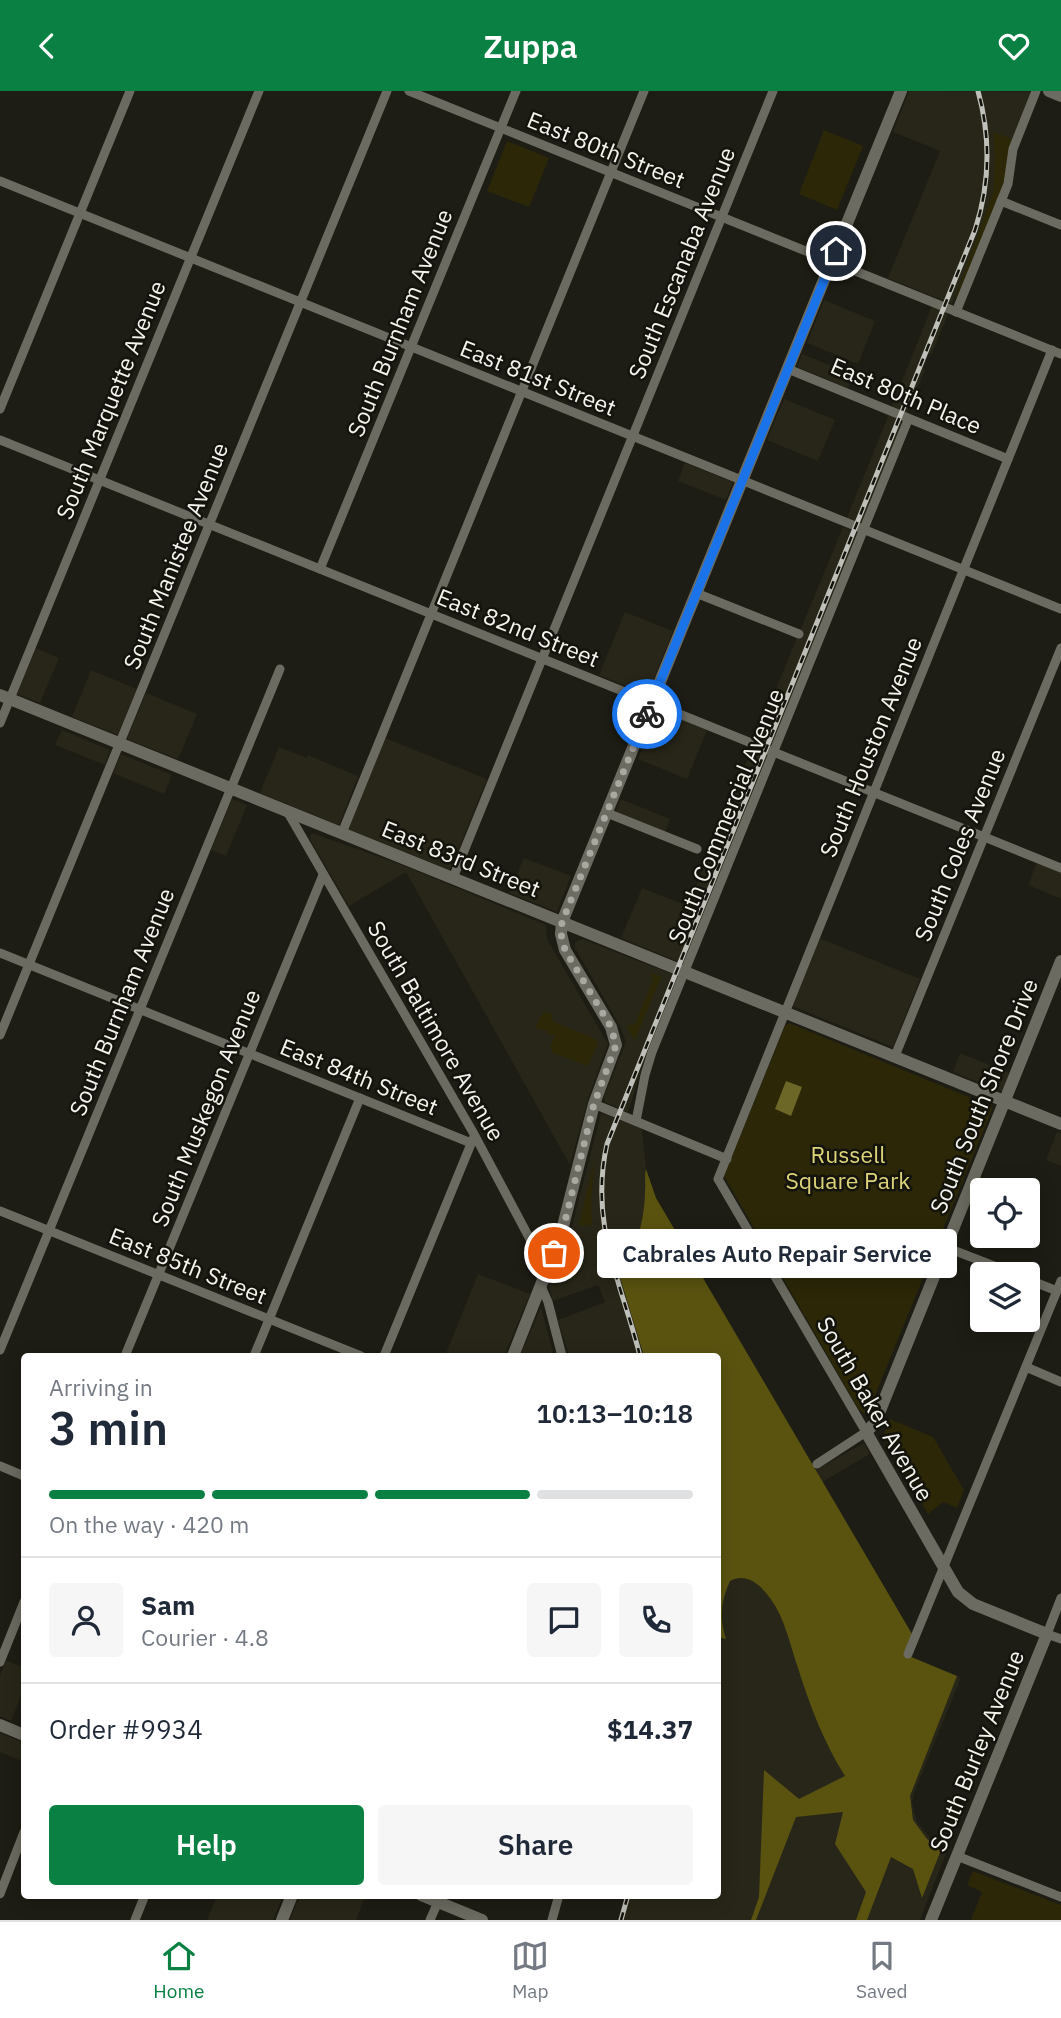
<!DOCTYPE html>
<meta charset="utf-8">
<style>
body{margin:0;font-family:"IBM Plex Sans",sans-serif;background:#f6f6f7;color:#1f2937;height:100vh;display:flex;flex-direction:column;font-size:26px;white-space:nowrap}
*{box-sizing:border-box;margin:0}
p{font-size:23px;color:#747a83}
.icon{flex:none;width:38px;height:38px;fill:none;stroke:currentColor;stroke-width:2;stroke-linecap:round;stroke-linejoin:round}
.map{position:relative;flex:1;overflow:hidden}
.panel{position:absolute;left:21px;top:1262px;width:700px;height:546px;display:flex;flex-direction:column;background:#fff;border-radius:7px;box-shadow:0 4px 18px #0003}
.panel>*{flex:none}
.tools{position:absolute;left:970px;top:1087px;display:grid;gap:14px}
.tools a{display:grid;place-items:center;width:70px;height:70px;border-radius:7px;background:#fff;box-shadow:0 4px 18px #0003;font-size:35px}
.pin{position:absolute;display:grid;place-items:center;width:60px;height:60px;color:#fff;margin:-30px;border:4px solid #fff;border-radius:50%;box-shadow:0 2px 7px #0007}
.courier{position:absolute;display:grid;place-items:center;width:70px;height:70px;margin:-35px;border:5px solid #1a73e8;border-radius:50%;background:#fff;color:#222;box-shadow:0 2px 9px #0007}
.bubble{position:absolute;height:49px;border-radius:7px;background:#fff;box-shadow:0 4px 18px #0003;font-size:23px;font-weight:600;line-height:49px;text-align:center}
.overview em{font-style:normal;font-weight:600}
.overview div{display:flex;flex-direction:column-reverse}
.overview{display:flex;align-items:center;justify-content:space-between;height:119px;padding:0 28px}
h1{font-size:46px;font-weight:600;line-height:52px}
.bar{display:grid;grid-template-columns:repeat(4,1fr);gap:10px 7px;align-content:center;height:84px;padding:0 28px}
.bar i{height:9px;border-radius:5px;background:#e0e1e3}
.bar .on{background:#0b8043}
.bar p{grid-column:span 4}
.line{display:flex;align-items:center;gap:18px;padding:0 28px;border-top:2px solid #e0e1e3}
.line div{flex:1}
.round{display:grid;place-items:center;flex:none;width:74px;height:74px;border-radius:7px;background:#f6f6f7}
.button{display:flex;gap:14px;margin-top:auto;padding:14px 28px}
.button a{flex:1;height:80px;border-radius:7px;background:#0b8043;color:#fff;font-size:28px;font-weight:600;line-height:80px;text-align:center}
.button a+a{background:#f6f6f7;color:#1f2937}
header{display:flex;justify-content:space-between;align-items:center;height:91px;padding:0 28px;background:#0b8043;color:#fff;font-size:32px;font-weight:600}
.dock{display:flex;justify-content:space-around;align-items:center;height:98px;border-top:2px solid #e0e1e3;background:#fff;font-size:19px;color:#747a83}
.dock a{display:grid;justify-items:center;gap:4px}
.dock .on{color:#0b8043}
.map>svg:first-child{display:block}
.built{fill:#272618}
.green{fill:#2b2707}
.forest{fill:#5a5310}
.water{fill:#6c6627}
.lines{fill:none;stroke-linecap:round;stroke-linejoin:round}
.street{stroke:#6b6b61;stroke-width:9}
.secondary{stroke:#6b6b61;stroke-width:12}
.rail-casing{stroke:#c0c0ba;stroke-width:5}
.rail{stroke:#14130c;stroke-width:2.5;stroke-dasharray:8;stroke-linecap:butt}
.done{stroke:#a9a9a2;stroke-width:7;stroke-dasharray:0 12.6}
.route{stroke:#1a73e8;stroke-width:9}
.labels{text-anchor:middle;stroke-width:5;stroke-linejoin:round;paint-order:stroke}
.street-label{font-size:23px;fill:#f4f4ee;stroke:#14130c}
.park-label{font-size:23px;fill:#ddd479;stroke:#14130c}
</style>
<header><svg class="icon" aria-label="back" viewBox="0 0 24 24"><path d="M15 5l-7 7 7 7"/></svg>Zuppa<svg class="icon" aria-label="heart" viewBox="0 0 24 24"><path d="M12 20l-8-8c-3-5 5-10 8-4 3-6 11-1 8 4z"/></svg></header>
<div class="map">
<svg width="1061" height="1829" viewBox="0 0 1061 1829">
<rect width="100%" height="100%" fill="#1d1d15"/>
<g class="built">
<polygon points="909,0 1030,1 1002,87 952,213 888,187 940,60 893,41"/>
<polygon points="824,209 875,230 858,273 807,252"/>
<polygon points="932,215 949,222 931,264 928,263 923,277 925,279 906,323 892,315"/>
<polygon points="802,263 854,284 848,297 797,276"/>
<polygon points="784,308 835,329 818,370 767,349"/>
<polygon points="889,323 904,333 863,434 847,427"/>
<polygon points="685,372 733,391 726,409 678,390"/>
<polygon points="843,436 859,443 773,655 755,648"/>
<polygon points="625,521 673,540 647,604 599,584"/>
<polygon points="36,557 59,567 40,612 17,603"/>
<polygon points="91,579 137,598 118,644 72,626"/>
<polygon points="146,602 197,623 178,668 127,648"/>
<polygon points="658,618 707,639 687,688 638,668"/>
<polygon points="62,639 110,659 105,674 55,654"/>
<polygon points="385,647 487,688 450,779 348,738"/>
<polygon points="279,656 307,667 308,664 358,685 339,734 260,702"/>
<polygon points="752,657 770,664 684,873 621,847 642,797 688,815"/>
<polygon points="121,663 172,684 164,703 113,682"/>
<polygon points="232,708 247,714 226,765 211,759"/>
<polygon points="621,708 670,728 664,745 614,725"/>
<polygon points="312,742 402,774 546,834 547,848 608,953 588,1008 570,1074 406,781 349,815 311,750 310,745"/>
<polygon points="524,767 571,785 557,821 509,802"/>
<polygon points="1037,771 1061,781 1061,808 1028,794"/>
<polygon points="819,847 920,888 893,956 792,915"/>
<polygon points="582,848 677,885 678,888 645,966 628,1021 605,1011 604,1006 626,951 620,935 575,857 575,851"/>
<polygon points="960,962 1010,982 1003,1001 953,981"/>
<polygon points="601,1022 642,1038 646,1078 656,1107 816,1379 864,1352 870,1363 822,1391 912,1543 904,1563 961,1587 914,1702 912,1712 917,1731 937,1755 947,1760 920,1829 618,1829 625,1804 718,1804 718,1265 569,1265 558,1229 605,1211 598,1194 553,1210 549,1195 572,1135"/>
<polygon points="1057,1041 1061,1042 1061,1075 1046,1069"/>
<polygon points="478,1183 530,1203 504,1265 445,1265"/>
<polygon points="541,1216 554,1265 520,1265"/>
<polygon points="6,1569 24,1577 24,1597 11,1630 0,1625 0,1585"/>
<polygon points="0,1642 24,1652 24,1671 0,1661"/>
<polygon points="217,1804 283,1804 273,1829 207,1829"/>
<polygon points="300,1804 366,1804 356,1829 290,1829"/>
</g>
<g class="green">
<polygon points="824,39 863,55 837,119 799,103"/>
<polygon points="993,41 1013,48 1005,89 958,208 955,207 993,102 995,66"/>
<polygon points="507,50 549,67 529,116 487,100"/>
<polygon points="651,881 661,886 635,949 626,935 635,933 653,889"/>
<polygon points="543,921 551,922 553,930 559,933 596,948 598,953 588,975 553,962 550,956 555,944 549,944 546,939 535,937"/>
<polygon points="789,932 993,1016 867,1324 859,1319 724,1085 785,935"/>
<polygon points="595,1067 591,1107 592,1134 581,1135 579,1133"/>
<polygon points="890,1328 933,1346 964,1399 957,1417 943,1411 928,1423 883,1345"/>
<polygon points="973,1780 1061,1814 1061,1829 971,1829 982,1801 967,1794"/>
</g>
<path class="forest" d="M646,1078l10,29 256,436 -8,20 53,22 -47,120 3,24 14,19 14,11 -19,48 -9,-29 -22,-12 -24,63h-11l10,-28 -31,-48 8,-32 -47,5 -40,103h-5l8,-23 5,-127 35,29 46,-23c-21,-33 -35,-70 -47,-108 -8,-23 -13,-50 -28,-70 -9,-13 -24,-26 -40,-17 -9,20 -11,37 -4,58l-8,-2v-281h-74l-32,-105 26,-14c4,-15 7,-30 7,-46 1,-8 -1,-15 1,-22z"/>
<polygon class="water" points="786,990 802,996 791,1025 775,1018"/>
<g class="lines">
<g class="street">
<polyline points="409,0 1061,263"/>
<polyline points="0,90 1061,518"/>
<polyline points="1001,110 1061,134"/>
<polyline points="956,221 1008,93 1013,58 1036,0"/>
<polyline points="788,278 1008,368"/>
<polyline points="0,318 130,0"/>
<polyline points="0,349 1061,777"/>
<polyline points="320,478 516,0"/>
<polyline points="696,502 799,543"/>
<polyline points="0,632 259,0"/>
<polyline points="287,720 474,1043 547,1180"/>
<polyline points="607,722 697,758"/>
<polyline points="342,742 644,0"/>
<polyline points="453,787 773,0"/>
<polyline points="0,862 471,1052"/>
<polyline points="0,944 387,0"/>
<polyline points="895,965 1061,557"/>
<polyline points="594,1013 727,1068"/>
<polyline points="636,1030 645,984 652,961 908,329"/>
<polyline points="0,1120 361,1265"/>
<polyline points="945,1156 1015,1183"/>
<polyline points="1027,1188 1057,1200"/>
<polyline points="541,1195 548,1211 562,1265"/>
<polyline points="0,1259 280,578"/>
<polyline points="125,1265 323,784"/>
<polyline points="254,1265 360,1007"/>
<polyline points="384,1265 473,1048"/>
<polyline points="1026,1276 1061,1291"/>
<polyline points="817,1373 866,1341 718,1088 1052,259"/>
<polyline points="0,1375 24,1385"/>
<polyline points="1061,1507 1047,1543 1061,1548"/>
<polyline points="908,1563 1061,1190"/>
<polyline points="0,1571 24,1511"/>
<polyline points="957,1765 1061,1806"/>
<polyline points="0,1803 24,1741"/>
<polyline points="135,1829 145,1804"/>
<polyline points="430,1829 438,1811"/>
<polyline points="552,1829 559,1804"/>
</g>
<g class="secondary">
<polyline points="1049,0 1061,5"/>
<polyline points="0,604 1061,1033"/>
<polyline points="513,1265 561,1143 594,1013 616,954 611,936 565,859 561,843 562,831 901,0"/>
<polyline points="0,1634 24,1644"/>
<polyline points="421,1804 482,1829"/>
<polyline points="282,1829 292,1804"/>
<polyline points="931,1829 1047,1543 973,1513 958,1501 866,1341 875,1332 1061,870"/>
</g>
<g class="rail-casing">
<g id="rail">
<path d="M640,1265c-19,-75 -51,-132 -33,-212l368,-914c15,-46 16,-92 3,-139"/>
<polyline points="621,1829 628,1804"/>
</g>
</g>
<use href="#rail" class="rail"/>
</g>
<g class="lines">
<polyline class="done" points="554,1162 565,1130 594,1013 616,954 611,936 565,859 561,843 562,831 647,623"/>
<polyline class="route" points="647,623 836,160"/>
</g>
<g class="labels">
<g class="street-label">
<text transform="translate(606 59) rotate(22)" y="8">East 80th Street</text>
<text transform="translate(682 172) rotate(-68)" y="8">South Escanaba Avenue</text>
<text transform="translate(400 232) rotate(-68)" y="8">South Burnham Avenue</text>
<text transform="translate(538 287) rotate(22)" y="8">East 81st Street</text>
<text transform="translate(906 305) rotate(23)" y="8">East 80th Place</text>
<text transform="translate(111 309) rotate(-68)" y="8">South Marquette Avenue</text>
<text transform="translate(176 465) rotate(-68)" y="8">South Manistee Avenue</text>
<text transform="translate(518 537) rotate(22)" y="8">East 82nd Street</text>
<text transform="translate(871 656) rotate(-68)" y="8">South Houston Avenue</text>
<text transform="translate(726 725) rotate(-68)" y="8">South Commercial Avenue</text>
<text transform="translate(960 754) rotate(-68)" y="8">South Coles Avenue</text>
<text transform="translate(461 768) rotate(22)" y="8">East 83rd Street</text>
<text transform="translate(122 911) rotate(-68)" y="8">South Burnham Avenue</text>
<text transform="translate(436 940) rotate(60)" y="8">South Baltimore Avenue</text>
<text transform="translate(359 986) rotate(22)" y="8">East 84th Street</text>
<text transform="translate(984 1005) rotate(-68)" y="8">South South Shore Drive</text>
<text transform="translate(206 1017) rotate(-68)" y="8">South Muskegon Avenue</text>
<text transform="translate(188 1175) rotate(22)" y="8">East 85th Street</text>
<text transform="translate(875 1318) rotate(60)" y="8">South Baker Avenue</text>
<text transform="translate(977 1660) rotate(-68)" y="8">South Burley Avenue</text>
</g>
<g class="park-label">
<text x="848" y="1072">Russell<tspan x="848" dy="26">Square Park</tspan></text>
</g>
</g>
</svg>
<div class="tools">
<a><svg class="icon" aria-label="locate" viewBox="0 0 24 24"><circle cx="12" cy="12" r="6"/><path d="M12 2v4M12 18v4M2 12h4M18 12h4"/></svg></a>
<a><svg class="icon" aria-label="layers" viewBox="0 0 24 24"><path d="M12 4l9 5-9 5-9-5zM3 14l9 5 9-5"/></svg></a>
</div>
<div class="pin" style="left:554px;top:1162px;background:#ea580c"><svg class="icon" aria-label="bag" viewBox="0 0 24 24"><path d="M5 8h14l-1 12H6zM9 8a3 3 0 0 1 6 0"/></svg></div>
<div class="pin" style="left:836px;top:160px;background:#1f2937"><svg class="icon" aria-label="home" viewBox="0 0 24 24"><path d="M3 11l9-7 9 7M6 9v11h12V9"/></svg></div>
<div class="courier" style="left:647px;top:623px"><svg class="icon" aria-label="bike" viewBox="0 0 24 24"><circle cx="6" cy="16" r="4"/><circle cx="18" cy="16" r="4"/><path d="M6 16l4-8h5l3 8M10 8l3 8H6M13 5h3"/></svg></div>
<div class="bubble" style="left:597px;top:1138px;width:360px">Cabrales Auto Repair Service</div>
<section class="panel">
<div class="overview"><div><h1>3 min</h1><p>Arriving in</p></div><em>10:13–10:18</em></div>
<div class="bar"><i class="on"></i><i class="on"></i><i class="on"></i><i></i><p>On the way · 420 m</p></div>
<div class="line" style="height:126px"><a class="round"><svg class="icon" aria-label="person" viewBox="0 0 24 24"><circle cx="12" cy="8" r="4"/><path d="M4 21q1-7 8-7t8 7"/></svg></a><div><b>Sam</b><p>Courier · 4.8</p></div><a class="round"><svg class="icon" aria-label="chat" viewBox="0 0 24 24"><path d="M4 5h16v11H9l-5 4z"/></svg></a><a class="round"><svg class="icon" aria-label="phone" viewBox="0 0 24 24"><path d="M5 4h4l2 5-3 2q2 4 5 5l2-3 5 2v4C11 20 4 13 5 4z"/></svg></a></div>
<div class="line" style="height:91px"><div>Order #9934</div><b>$14.37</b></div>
<div class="button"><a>Help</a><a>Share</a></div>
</section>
</div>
<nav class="dock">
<a class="on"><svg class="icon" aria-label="home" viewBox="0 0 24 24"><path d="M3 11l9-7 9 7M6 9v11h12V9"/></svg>Home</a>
<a><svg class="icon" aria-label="map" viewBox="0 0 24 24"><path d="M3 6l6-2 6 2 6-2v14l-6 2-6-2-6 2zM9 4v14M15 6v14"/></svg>Map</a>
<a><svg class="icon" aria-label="saved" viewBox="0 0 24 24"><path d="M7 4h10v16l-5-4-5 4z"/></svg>Saved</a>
</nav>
